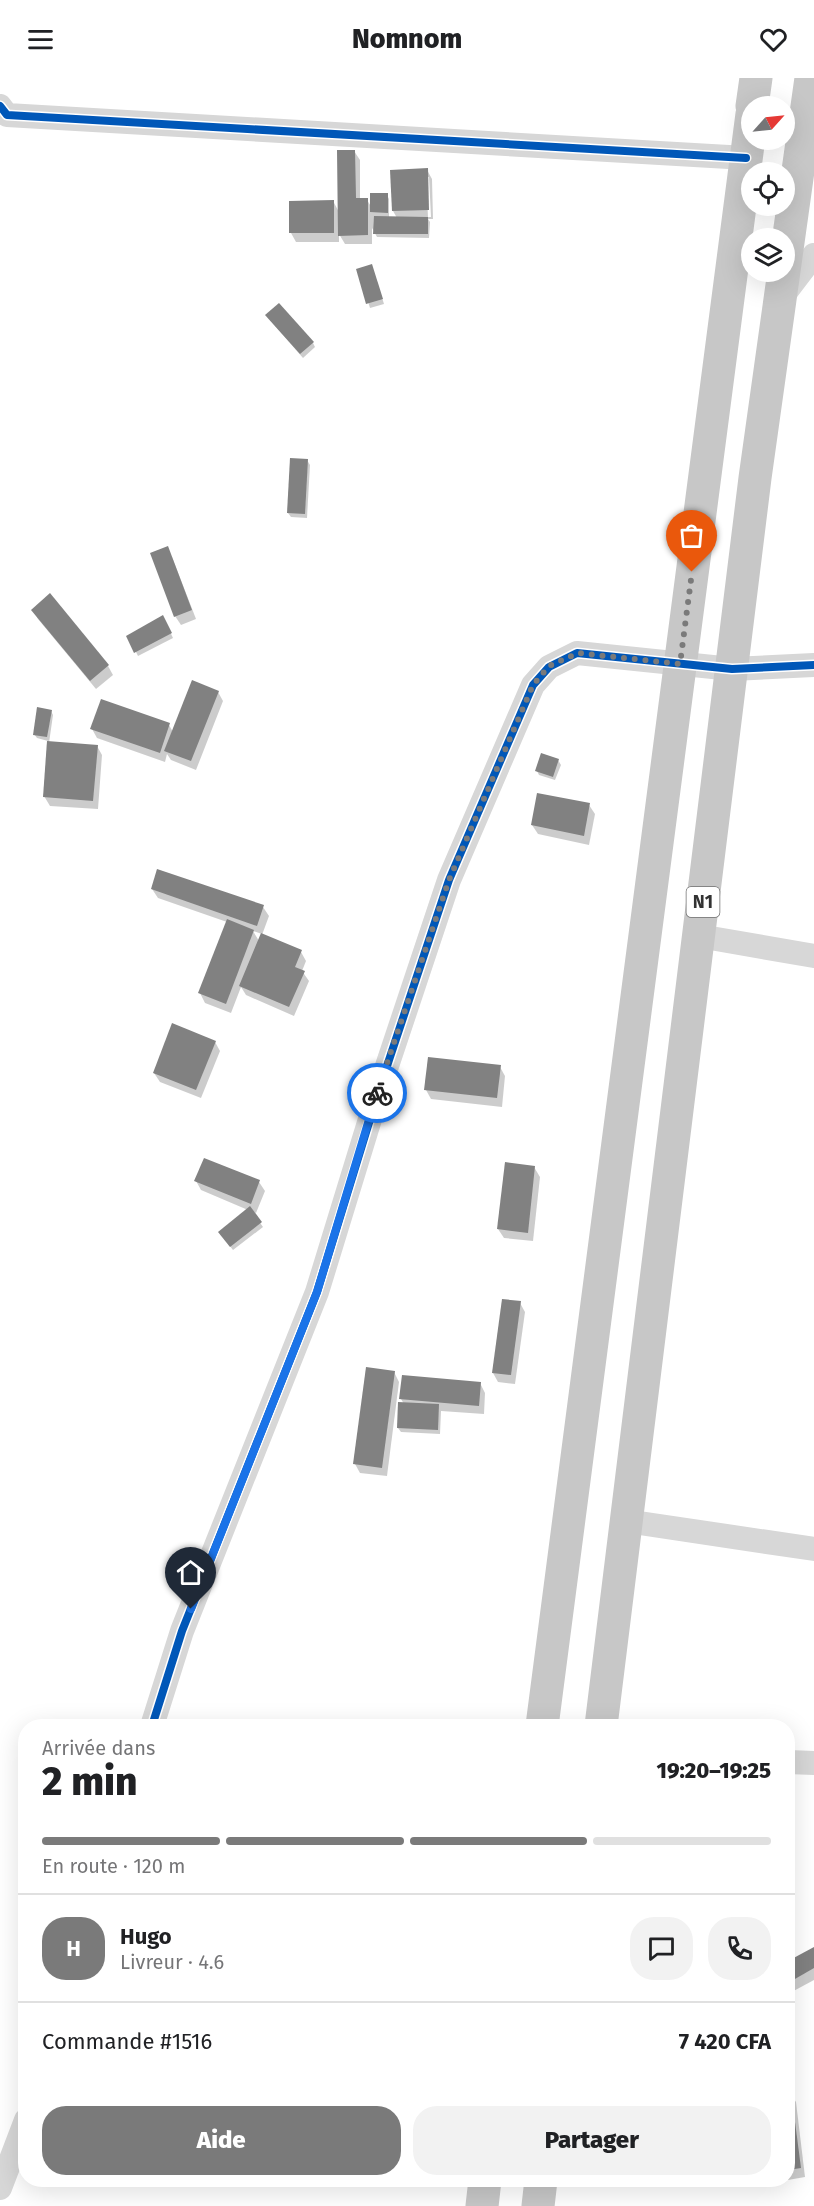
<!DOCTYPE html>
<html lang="fr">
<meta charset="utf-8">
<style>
body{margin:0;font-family:"Fira Sans",sans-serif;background:#f2f2f2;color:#202124;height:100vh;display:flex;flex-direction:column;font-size:22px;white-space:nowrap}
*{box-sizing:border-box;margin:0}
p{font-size:20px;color:#757577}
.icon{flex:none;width:33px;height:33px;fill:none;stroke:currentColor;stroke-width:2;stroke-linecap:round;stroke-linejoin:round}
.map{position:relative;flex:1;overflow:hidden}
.details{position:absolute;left:18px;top:1641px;width:777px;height:468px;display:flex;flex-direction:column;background:#fff;border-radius:24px;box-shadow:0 6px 24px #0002}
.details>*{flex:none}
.needle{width:39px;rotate:63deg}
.fabs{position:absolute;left:741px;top:18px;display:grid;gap:12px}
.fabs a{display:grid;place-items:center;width:54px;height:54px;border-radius:50%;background:#fff;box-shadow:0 6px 24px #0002;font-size:30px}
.pin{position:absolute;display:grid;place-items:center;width:51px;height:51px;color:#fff;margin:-62px -26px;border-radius:50% 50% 50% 0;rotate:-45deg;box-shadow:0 0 6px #0007}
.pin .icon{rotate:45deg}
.courier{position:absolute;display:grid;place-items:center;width:60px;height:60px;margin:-30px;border:4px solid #1a73e8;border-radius:50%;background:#fff;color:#222;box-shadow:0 2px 8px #0007}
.head em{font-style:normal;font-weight:800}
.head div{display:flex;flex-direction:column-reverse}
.head{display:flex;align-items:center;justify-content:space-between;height:102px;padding:0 24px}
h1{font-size:39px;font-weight:800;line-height:45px}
.bar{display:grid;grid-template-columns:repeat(4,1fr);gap:9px 6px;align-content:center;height:72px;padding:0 24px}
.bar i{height:8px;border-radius:4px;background:#e0e0e0}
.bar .selected{background:#7a7a7a}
.bar p{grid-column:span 4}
.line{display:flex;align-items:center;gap:15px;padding:0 24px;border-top:2px solid #e0e0e0}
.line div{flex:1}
.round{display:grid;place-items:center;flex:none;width:63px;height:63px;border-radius:24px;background:#f2f2f2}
.button{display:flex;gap:12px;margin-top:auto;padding:12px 24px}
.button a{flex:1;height:69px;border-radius:24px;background:#7a7a7a;color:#fff;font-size:24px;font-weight:800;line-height:69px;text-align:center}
.button a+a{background:#f2f2f2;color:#202124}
header{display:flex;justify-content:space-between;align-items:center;height:78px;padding:0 24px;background:#fff;font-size:27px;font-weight:800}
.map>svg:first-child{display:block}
.shadow{fill:#0003;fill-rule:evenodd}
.building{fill:#818181}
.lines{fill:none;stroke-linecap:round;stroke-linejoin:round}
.minor{stroke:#d7d7d7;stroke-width:24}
.trunk{stroke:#c7c7c7;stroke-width:33}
.cycleway-casing{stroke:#fff;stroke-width:11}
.cycleway{stroke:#0057b8;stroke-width:8}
.done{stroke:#7a7a7a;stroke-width:6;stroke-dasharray:0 10.8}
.route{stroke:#1a73e8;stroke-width:8}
.labels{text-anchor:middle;stroke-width:6;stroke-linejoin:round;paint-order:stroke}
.shield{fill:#fff;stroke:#707070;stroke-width:1.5}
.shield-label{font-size:18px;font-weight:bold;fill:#333}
</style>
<header><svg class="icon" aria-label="menu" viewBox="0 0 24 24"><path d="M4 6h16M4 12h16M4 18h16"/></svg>Nomnom<svg class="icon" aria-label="heart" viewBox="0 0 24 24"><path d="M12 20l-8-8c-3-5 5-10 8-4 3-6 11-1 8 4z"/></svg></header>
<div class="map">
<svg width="814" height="2128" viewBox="0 0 814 2128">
<rect width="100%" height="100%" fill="#fff"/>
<g class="shadow">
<path d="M354,73l6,9v40h7l5,8 15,-13 2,4v18l8,1 -4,-7 34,-41 5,9 1,40h-5l2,3 -1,16 -52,-1 -5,-9v16h-27l-6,-10v8h-43l-5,-9 42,-32 6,11zM426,99h3l2,40h-3z"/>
<polygon points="372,188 384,226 370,230 358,192"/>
<polygon points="269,241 313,265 315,269 303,280"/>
<polygon points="307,382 310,387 307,440 291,439 288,435"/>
<polygon points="172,479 196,541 181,547 175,538"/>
<polygon points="50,517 108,588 113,597 96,611 38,541 33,532"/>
<polygon points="163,539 173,560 138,578 128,558"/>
<polygon points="218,614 223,623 196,692 171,682 167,676 165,684 97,660 92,651 169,647 173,654"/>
<polygon points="51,633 53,637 49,665 97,668 102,677 98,731 50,728 44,718 48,663 37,660 34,656"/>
<polygon points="558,682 561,687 555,702 539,697 537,693"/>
<polygon points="589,727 595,736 589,767 538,756 532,747"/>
<path d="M152,811l111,18 6,9 -7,19 39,17 5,9 -4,10 7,10 -15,35 -48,-21 -5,-8 -10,26 -26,-10 -5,-10 27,-71 -69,-24zM253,853l9,3 -3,7z"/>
<polygon points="215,964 220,973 201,1020 160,1004 154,995"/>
<polygon points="500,989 505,998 502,1029 431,1021 426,1012"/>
<polygon points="534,1089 540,1099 533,1163 504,1160 498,1151"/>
<polygon points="196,1103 259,1104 265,1113 256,1135 252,1133 263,1149 233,1172 222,1158 248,1132 201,1112"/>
<polygon points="520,1225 525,1234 515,1306 498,1304 493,1295"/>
<polygon points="394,1294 399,1304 387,1398 360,1395 355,1386"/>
<polygon points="480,1305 485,1315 484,1336 441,1333 440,1356 401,1354 398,1350 404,1326 401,1321"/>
<polygon points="788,1854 793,1871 788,1873"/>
<polygon points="814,1870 814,1902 788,1916 788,1885"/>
<polygon points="788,2015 790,2015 796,2024 805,2099 788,2102"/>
</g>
<g class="building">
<polygon points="337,72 355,72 356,120 368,120 368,157 338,158"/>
<polygon points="428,90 429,132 392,133 390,92"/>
<polygon points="370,115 388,115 388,135 370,134"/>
<polygon points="334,122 334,155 289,155 289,123"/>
<polygon points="374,138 428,139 428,156 373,156"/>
<polygon points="372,186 383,221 366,226 356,191"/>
<polygon points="279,225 314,264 300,276 265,237"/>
<polygon points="290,380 308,381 305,436 287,435"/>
<polygon points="168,468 192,532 174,539 150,475"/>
<polygon points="50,515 109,587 90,603 31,532"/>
<polygon points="163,537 172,555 134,575 126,558"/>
<polygon points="192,602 219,613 191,683 164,673"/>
<polygon points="101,621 170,645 160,675 90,651"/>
<polygon points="37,629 52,632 47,659 33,657"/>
<polygon points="47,663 98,667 93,723 43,719"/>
<polygon points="541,675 559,681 553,699 535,693"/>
<polygon points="537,715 590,725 584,758 531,747"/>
<polygon points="157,791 264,827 257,848 151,811"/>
<polygon points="227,841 254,852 226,926 198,915"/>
<polygon points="261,855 302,872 295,889 305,893 289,929 239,908"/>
<polygon points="172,945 216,963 196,1012 153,995"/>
<polygon points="428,979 501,987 497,1020 424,1012"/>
<polygon points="204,1080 260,1102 251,1126 194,1103"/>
<polygon points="505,1084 535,1088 528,1155 497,1151"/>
<polygon points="250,1128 262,1144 230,1169 218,1154"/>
<polygon points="502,1221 521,1223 511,1297 492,1295"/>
<polygon points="366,1289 395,1293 382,1390 353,1386"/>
<polygon points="402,1297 481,1304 479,1328 399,1321"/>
<polygon points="398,1324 439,1326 438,1352 397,1350"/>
<polygon points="814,1869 814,1890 788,1905 788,1883"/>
<polygon points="791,2013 801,2090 788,2092 788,2014"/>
</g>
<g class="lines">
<g class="minor">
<polyline points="0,28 7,37 746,80"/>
<polyline points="782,219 814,177"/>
<polyline points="699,858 814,878"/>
<polyline points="626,1443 814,1471"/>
<polyline points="152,1648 182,1553 317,1214 378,1015 449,802 533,607 549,589 577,575 732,591 814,587"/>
<polyline points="788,1684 814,1685"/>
<polyline points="0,2110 26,2042"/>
</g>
<g class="trunk">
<polyline points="752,28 756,0"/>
<polyline points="542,1648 752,36"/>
<polyline points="601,1648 755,400 811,0"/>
<polyline points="482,2128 485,2102"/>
<polyline points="538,2128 541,2102"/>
</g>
<g class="cycleway-casing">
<g id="cycleway">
<polyline points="0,28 7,37 746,80"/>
<polyline points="152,1648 182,1553 317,1214 378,1015 449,802 533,607 549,589 577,575 732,591 814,587"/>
</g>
</g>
<use href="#cycleway" class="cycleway"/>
</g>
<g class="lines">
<polyline class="done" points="377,1015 449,802 533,607 549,588 578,575 680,586 692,494"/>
<polyline class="route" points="191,1531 317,1214 377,1015"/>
</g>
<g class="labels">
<rect class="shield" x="686.5" y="809" width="33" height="30" rx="4.5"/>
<g class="shield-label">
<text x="703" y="830">N1</text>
</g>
</g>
</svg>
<div class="fabs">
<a><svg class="needle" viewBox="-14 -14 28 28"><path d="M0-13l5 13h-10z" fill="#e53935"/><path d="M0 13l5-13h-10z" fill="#757577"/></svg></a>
<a><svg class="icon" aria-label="locate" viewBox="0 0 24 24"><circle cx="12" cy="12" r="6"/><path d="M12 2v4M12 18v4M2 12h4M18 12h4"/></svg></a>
<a><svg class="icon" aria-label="layers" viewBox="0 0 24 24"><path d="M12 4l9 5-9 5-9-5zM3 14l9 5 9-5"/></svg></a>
</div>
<div class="pin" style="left:692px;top:494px;background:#ea580c"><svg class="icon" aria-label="bag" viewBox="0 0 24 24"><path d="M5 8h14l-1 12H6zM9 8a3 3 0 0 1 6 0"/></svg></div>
<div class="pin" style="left:191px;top:1531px;background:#1f2937"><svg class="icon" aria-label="home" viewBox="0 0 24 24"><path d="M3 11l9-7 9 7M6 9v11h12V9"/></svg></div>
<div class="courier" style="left:377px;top:1015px"><svg class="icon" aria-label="bike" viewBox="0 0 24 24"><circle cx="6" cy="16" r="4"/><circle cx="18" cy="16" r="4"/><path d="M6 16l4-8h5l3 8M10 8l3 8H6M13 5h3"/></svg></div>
<section class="details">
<div class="head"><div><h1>2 min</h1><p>Arrivée dans</p></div><em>19:20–19:25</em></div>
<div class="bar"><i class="selected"></i><i class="selected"></i><i class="selected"></i><i></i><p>En route · 120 m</p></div>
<div class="line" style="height:108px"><b class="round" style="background:#7a7a7a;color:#fff">H</b><div><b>Hugo</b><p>Livreur · 4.6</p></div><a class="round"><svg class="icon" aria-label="chat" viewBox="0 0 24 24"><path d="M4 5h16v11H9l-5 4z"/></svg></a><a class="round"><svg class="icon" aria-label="phone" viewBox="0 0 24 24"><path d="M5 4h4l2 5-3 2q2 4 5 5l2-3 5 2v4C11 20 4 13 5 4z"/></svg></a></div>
<div class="line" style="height:78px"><div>Commande #1516</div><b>7 420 CFA</b></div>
<div class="button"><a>Aide</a><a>Partager</a></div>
</section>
</div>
